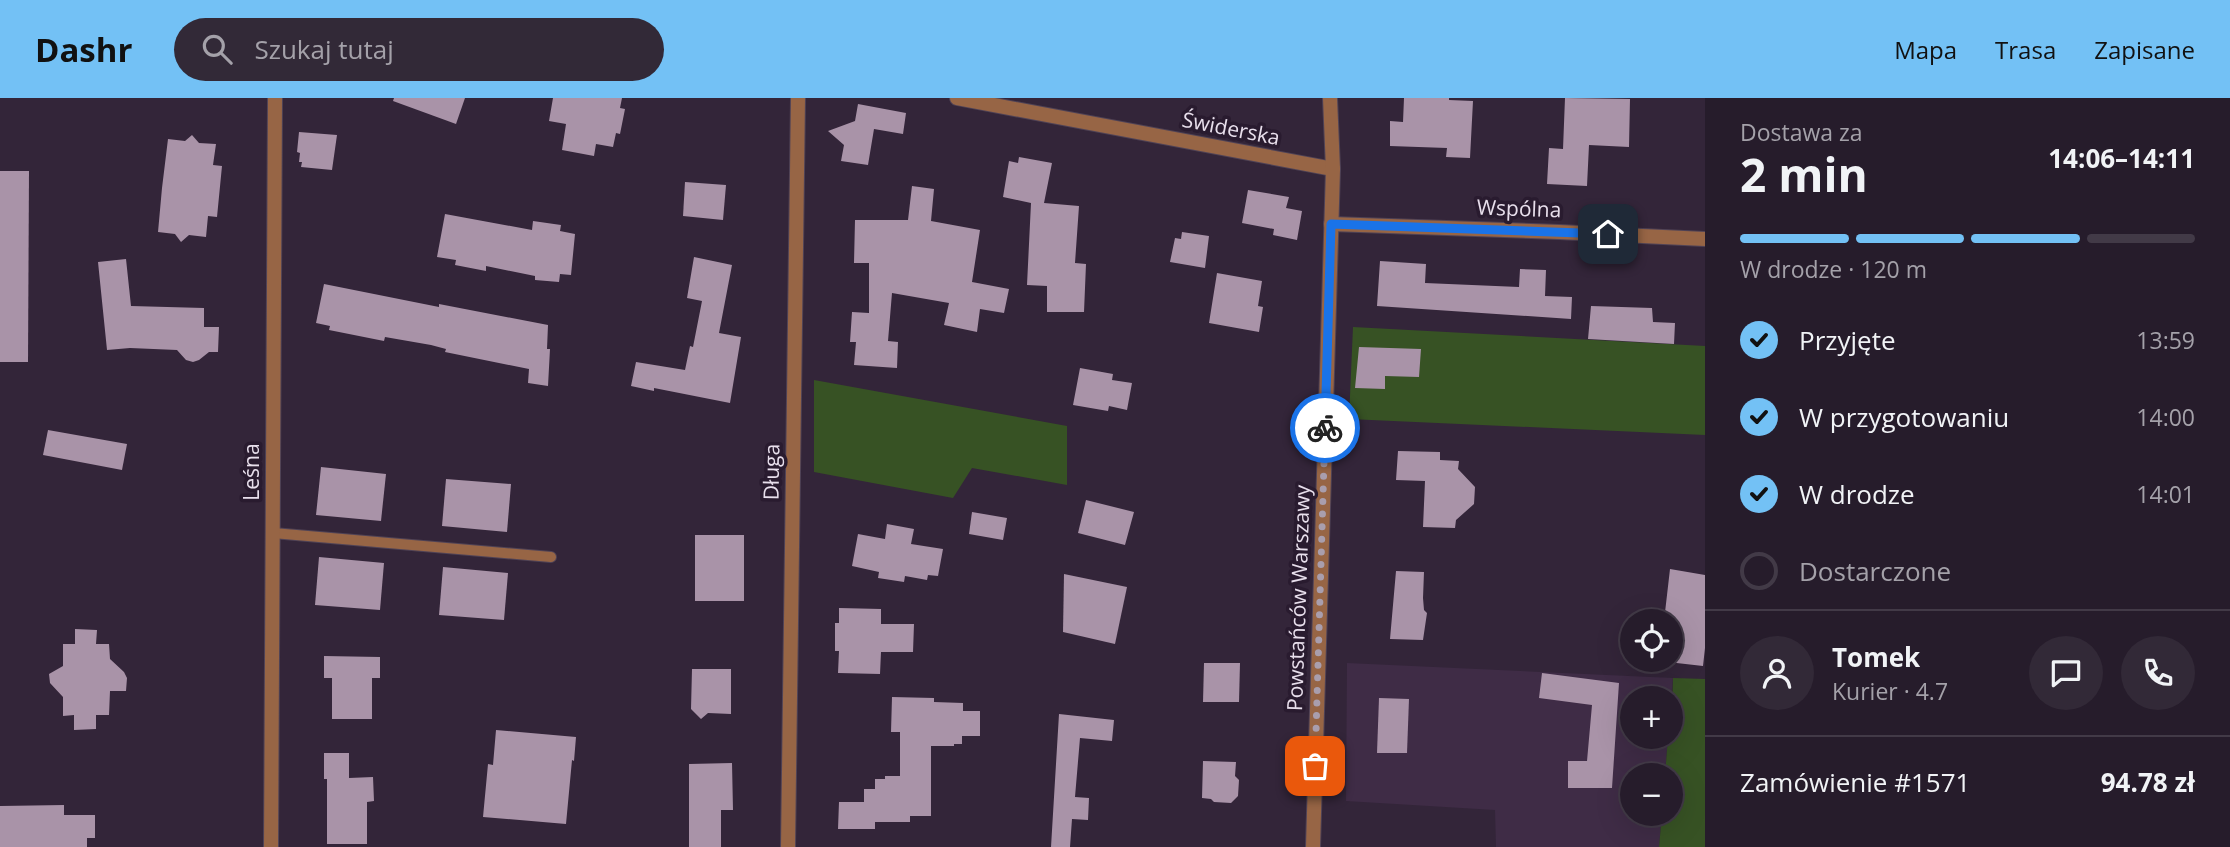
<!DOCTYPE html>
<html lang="pl">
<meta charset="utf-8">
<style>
body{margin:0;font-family:"Open Sans",sans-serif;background:#322937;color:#f1f3f6;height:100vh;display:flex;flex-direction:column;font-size:26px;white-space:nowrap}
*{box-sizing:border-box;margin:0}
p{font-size:23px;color:#a4a1a9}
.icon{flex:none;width:38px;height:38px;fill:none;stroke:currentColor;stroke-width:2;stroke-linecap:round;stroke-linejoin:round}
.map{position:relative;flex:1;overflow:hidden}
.sheet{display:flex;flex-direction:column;background:#261c2b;width:525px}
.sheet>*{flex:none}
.buttons{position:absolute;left:1620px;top:511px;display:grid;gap:14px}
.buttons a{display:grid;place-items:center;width:63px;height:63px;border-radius:50%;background:#261c2b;box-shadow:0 7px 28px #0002,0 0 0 2px #423a47;font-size:35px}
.pin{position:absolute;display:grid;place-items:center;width:60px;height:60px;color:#fff;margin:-30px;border-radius:14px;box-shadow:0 4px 10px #0006}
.courier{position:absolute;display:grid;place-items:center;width:70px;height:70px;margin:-35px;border:5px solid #1a73e8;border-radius:50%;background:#fff;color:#222;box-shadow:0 2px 9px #0007}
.head em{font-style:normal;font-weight:700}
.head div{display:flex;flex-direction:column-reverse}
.head{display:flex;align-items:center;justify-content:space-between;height:119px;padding:0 35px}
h1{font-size:46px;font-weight:700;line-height:52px}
.bar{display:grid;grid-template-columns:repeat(4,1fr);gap:10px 7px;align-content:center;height:84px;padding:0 35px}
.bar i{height:9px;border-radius:5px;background:#423a47}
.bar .current{background:#73c1f5}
.bar p{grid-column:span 4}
.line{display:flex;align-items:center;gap:18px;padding:0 35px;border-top:2px solid #423a47}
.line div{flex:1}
.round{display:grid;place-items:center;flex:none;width:74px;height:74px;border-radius:37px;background:#322937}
ol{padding:0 35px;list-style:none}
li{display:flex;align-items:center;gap:21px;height:77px}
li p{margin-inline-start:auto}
li .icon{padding:7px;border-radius:50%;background:#73c1f5;color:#111;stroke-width:4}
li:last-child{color:#a4a1a9}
li i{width:38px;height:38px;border:4px solid #423a47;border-radius:50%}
header{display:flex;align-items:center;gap:42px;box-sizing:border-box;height:98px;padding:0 35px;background:#73c1f5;color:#111}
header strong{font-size:33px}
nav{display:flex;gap:38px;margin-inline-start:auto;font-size:24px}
.search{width:490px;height:63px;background:#322937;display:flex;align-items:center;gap:18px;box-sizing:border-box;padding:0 24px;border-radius:38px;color:#a4a1a9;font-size:26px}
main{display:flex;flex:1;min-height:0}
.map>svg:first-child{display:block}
.built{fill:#3f2c46}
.green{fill:#375224}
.building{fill:#a993a8}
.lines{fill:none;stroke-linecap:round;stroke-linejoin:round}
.service-casing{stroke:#504356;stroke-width:12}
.minor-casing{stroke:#504356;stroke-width:16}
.service{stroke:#976545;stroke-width:10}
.minor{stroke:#976545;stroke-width:14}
.done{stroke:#a99ead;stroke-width:7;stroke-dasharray:0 12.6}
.route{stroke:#1a73e8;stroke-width:9}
.labels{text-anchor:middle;stroke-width:7;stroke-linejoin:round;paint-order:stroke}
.street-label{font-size:21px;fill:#e8dfec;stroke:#291b2f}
</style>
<header>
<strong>Dashr</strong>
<div class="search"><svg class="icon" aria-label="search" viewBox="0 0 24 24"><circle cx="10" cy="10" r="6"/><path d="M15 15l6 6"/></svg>Szukaj tutaj</div>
<nav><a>Mapa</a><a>Trasa</a><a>Zapisane</a></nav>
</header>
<main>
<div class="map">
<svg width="1705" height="749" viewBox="0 0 1705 749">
<rect width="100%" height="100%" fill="#332539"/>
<polygon class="built" points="1347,565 1673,580 1671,601 1633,600 1633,639 1668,639 1665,677 1633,677 1633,716 1662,716 1659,749 1496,749 1495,712 1346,703"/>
<g class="green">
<polygon points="1353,229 1705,248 1705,337 1349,321"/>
<polygon points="814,282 1067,328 1067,387 972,370 953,400 814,374"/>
<polygon points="1673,580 1705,581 1705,749 1659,749 1662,716 1671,716 1671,677 1665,677 1668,639 1671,639"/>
</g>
<g class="building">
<polygon points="394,0 465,0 456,26 393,3"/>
<polygon points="553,0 622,0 620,10 625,11 620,36 616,35 613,49 596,46 594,58 562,52 566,26 549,23"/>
<polygon points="1404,0 1449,0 1449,2 1473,3 1470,60 1446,59 1447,50 1390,48 1390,23 1403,24"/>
<polygon points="1565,0 1630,1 1629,49 1589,47 1587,88 1547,86 1549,50 1563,51"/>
<polygon points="858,6 906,15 903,36 874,31 868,67 841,63 844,47 828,33 855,23"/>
<polygon points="299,34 337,37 332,72 301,69 302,64 299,64 300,55 297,54"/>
<polygon points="192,37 199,45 216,46 213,67 222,68 217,119 208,118 206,139 189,137 181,144 175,136 158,134 162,90 168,41 185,43"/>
<polygon points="1019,59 1052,65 1044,105 1079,108 1075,165 1086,166 1084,214 1047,214 1047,188 1027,187 1031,105 1003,99 1009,63 1018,65"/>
<polygon points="0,73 29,73 28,264 0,264"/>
<polygon points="685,84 726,87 723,122 683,118"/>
<polygon points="912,88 934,91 931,123 980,132 972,184 1009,191 1004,215 980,211 977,234 944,227 949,205 892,195 888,243 898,244 897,270 854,267 856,244 850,244 852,214 869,215 869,165 854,165 855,122 908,122"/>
<polygon points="1248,92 1289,99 1286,110 1302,113 1297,142 1273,137 1274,131 1242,125"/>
<polygon points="445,116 532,132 533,123 561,127 560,133 575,136 571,177 560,176 559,184 535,182 535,178 486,168 486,173 455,167 456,162 437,159"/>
<polygon points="1182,134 1209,138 1205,170 1170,164 1175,140 1181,141"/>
<polygon points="694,159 732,167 719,235 741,239 730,305 654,290 654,293 631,288 636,264 685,272 690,248 693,249 702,203 687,200"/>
<polygon points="126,161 131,208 204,210 204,229 219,229 218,254 209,254 199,262 193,264 186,262 177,252 130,250 107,252 98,164"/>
<polygon points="1380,163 1426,166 1425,185 1519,189 1520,171 1546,172 1545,198 1572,199 1571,221 1377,208"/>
<polygon points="1217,175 1262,183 1258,208 1263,209 1259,234 1209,225"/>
<polygon points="324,186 439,209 439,206 548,227 547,251 550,251 548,288 528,285 529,271 445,254 446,251 431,247 385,239 384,243 329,232 330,228 316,225"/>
<polygon points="1591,208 1652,210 1653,224 1675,225 1674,246 1588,241"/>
<polygon points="1359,249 1421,251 1419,279 1385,278 1385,291 1355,290"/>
<polygon points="1080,270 1113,276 1112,282 1132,285 1127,312 1109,308 1108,313 1073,307"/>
<polygon points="48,332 127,346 122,372 43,357"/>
<polygon points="1398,353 1440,354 1440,362 1459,363 1458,371 1475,389 1474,406 1456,422 1455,430 1423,429 1425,383 1396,382"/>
<polygon points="321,369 386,376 381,423 316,417"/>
<polygon points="446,381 511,386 507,434 442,428"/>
<polygon points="1086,402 1134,414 1125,447 1078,435"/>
<polygon points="972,414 1007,420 1003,442 969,436"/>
<polygon points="887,426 914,431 911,446 943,451 938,478 928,477 927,482 905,478 904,484 878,480 879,474 852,468 858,436 885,441"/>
<rect x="695" y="437" width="49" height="66"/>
<polygon points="319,459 384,465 380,512 315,507"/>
<polygon points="443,469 508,475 504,522 439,517"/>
<polygon points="1670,471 1705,477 1705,550 1703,568 1659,563 1671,562 1671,523 1664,523"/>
<polygon points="1396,473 1424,474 1423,500 1424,512 1427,515 1423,542 1390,541"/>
<polygon points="1064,476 1127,489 1115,546 1063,534"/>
<polygon points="839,510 881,511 881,526 914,526 913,554 881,554 880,576 838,575 839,553 835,553 835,525 839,525"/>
<polygon points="75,531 97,532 96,546 109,546 110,561 124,574 127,580 126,593 110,593 109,617 96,617 96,631 74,632 74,617 63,618 63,599 50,585 49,576 63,568 63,546 75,546"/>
<polygon points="324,558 380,559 380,580 372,580 372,621 332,621 332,580 324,580"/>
<polygon points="1204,565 1240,565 1239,604 1203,604"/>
<polygon points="692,571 731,571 731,616 708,615 701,621 691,611"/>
<polygon points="1542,575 1619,585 1612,690 1568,690 1568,663 1587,663 1592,607 1539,600"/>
<polygon points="892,599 934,600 934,604 963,605 963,613 980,613 980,638 962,638 962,646 954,646 954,648 931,648 931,718 910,718 910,724 875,724 875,731 838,731 839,704 864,704 864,691 875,691 875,681 885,681 885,678 900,678 900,634 891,634"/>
<polygon points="1379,600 1409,601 1407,655 1377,655"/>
<polygon points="1059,616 1114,622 1112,643 1080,640 1075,699 1089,700 1088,722 1072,721 1070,749 1051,749"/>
<polygon points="496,632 576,639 574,663 572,662 566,726 483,719 488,666 493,667"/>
<polygon points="324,655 349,655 349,680 373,679 374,703 367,704 367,746 327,746 327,681 324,681"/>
<polygon points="1203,663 1236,664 1235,678 1239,682 1238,698 1231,705 1214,704 1211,701 1202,700"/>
<polygon points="732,665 733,712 721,712 721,749 689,749 689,666"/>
<polygon points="64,707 64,717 95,717 95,740 87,740 87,749 0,749 0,708"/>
</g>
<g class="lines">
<g class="service-casing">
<polyline id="service" points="273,435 551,459"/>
</g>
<g class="minor-casing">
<g id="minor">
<polyline points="957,0 1333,71"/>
<polyline points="1331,126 1559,134 1705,141"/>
<polyline points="271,749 275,0"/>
<polyline points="788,749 798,0"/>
<polyline points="1313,749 1333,71 1330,0"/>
</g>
</g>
<use href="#service" class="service"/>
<use href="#minor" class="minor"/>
</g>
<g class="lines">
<polyline class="done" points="1315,668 1325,330"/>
<polyline class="route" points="1325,330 1331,126 1608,136"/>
</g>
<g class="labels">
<g class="street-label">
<text transform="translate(1231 31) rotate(11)" y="7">Świderska</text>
<text transform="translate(1519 111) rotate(2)" y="7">Wspólna</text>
<text transform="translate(252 374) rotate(-90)" y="7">Leśna</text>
<text transform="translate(772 374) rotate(-89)" y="7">Długa</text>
<text transform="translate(1299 500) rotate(-88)" y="7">Powstańców Warszawy</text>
</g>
</g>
</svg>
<div class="buttons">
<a><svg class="icon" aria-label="locate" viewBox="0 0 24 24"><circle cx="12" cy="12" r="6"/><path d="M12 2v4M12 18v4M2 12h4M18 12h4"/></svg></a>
<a>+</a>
<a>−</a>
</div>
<div class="pin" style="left:1315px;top:668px;background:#ea580c"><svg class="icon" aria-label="bag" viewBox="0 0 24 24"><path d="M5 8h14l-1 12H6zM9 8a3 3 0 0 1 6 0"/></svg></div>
<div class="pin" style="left:1608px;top:136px;background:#1f2937"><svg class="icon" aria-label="home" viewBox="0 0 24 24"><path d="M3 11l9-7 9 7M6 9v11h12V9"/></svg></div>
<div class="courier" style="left:1325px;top:330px"><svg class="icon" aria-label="bike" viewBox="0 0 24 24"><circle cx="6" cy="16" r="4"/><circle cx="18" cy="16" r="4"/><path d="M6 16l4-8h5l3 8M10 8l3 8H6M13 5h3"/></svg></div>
</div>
<section class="sheet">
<div class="head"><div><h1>2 min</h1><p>Dostawa za</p></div><em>14:06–14:11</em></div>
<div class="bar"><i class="current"></i><i class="current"></i><i class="current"></i><i></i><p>W drodze · 120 m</p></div>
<ol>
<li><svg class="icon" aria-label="check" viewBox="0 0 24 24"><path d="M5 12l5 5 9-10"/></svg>Przyjęte<p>13:59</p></li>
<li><svg class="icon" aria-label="check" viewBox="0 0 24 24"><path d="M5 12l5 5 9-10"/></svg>W przygotowaniu<p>14:00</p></li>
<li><svg class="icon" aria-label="check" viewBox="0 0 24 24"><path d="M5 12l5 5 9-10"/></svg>W drodze<p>14:01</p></li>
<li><i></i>Dostarczone</li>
</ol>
<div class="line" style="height:126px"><a class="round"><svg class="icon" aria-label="person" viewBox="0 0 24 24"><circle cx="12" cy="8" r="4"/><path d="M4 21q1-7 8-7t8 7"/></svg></a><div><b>Tomek</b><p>Kurier · 4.7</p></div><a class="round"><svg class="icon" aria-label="chat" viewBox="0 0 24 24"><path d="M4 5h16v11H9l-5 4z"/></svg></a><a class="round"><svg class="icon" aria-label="phone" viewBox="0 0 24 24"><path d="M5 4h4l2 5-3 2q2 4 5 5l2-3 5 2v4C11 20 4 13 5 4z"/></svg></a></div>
<div class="line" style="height:91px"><div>Zamówienie #1571</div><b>94.78 zł</b></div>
</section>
</main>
